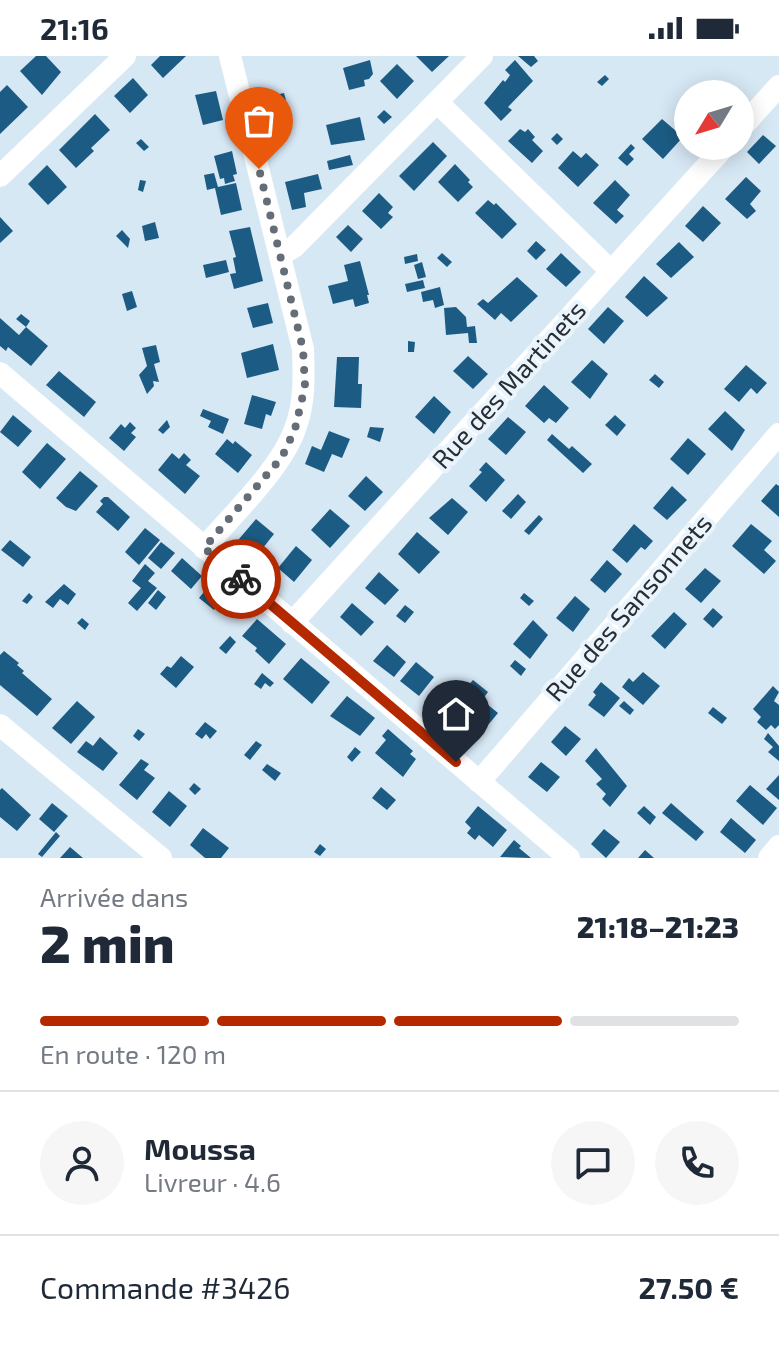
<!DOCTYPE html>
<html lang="fr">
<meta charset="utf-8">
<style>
body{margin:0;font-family:"Exo 2",sans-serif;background:#f6f6f7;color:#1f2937;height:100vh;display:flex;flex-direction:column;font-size:30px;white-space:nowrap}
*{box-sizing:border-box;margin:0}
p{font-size:26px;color:#747a83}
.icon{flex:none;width:44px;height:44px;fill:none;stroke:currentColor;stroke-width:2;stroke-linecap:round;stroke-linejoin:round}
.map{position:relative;height:802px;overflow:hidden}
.side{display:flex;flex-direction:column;background:#fff;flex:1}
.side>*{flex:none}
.needle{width:52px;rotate:232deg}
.controls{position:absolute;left:674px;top:24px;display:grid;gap:16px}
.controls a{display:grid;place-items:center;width:80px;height:80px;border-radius:50%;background:#fff;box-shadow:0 4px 20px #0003;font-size:40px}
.pin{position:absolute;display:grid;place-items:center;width:68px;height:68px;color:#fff;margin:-82px -34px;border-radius:50% 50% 50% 0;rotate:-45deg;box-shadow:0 0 8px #0007}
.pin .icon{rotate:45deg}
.courier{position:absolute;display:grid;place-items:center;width:80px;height:80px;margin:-40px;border:6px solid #b42900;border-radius:50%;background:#fff;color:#222;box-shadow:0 2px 10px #0007}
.headline em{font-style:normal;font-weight:800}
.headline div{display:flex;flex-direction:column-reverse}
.headline{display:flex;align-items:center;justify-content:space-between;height:136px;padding:0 40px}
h1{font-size:52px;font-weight:800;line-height:60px}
.bar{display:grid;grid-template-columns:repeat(4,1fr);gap:12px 8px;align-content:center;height:96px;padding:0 40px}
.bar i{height:10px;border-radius:6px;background:#e0e1e3}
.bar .active{background:#b42900}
.bar p{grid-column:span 4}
.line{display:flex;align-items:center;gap:20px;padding:0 40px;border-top:2px solid #e0e1e3}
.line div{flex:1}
.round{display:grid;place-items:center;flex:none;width:84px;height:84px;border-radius:42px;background:#f6f6f7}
.status{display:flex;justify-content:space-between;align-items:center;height:56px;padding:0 40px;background:#fff;direction:ltr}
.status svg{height:22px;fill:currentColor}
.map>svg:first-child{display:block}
.building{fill:#1c5c84}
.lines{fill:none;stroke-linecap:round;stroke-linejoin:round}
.minor{stroke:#fff;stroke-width:22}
.done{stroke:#656e76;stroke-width:8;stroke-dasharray:0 14.4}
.route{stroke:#b42900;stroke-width:10}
.labels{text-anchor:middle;stroke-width:8;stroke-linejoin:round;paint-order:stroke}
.street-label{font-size:26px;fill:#272d32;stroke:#eaf4fc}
</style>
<div class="status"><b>21:16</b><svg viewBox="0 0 49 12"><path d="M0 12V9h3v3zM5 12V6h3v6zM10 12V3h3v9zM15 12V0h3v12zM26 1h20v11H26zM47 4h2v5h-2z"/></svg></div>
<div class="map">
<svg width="779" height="802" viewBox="0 0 779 802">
<rect width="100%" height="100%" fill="#d7e8f5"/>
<g class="building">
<polygon points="36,0 46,0 61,16 42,39 20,15"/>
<polygon points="160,0 186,0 163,22 151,9"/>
<polygon points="416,0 449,0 432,16"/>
<polygon points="518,0 534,0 538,5 531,11"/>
<polygon points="370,4 373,18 369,23 364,24 365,30 349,34 343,12"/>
<polygon points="515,4 533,25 508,51 512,54 501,65 484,47 503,24 505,26 508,22 510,19 505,14"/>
<polygon points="397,8 414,25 397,43 380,25"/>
<polygon points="605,19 609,23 602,30 597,26"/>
<polygon points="133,22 148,39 130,57 114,40"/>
<polygon points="7,29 28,51 0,78 0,36"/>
<polygon points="216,35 223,64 203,69 195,39"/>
<polygon points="284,37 290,60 269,65 264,42"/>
<polygon points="384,54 392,61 384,68 377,61"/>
<polygon points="95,58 110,74 91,92 94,95 76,112 59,94"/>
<polygon points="360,61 365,84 331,89 326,69"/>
<polygon points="662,63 683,81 663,103 642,83"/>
<polygon points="520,73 525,76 528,73 535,81 532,84 543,95 532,107 508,85"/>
<polygon points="557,77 563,83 557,89 551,83"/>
<polygon points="763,79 776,90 759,108 747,96"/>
<polygon points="141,83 149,91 144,95 136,87"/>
<polygon points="433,86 447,100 414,135 399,120"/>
<polygon points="631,88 635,92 629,98 634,103 627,110 618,102"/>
<polygon points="232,95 237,118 233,119 235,125 225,128 224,122 220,123 214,100"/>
<polygon points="573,95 581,102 586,97 599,109 578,131 558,112"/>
<polygon points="350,99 353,109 329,114 327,105"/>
<polygon points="455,108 470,124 468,126 473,131 458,146 438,126"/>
<polygon points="47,109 67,131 48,149 28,128"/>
<polygon points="214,117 218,131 236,127 242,154 221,159 215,132 207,134 204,119"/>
<polygon points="318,118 322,133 304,137 306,151 292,154 285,126"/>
<polygon points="746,121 761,135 750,148 756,155 747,163 725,143"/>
<polygon points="140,124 146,125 143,136 138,134"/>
<polygon points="615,124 630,139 617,154 624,160 616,168 593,147"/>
<polygon points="379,137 393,151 388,157 393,161 381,173 362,155"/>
<polygon points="488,144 494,149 496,147 517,168 502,183 475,157"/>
<polygon points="703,150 721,167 703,186 685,170"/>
<polygon points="0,161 13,175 0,187"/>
<polygon points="155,166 159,182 145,185 142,170"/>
<polygon points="348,169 363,183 351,196 336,181"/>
<polygon points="250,171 263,225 234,233 230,218 236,217 233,202 236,201 229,175"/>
<polygon points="122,174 130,183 128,192 116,180"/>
<polygon points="536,185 546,194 536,204 527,195"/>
<polygon points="679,186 694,201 671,222 656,208"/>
<polygon points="442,197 452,206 447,211 437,202"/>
<polygon points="561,197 581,216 566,231 546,213"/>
<polygon points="417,198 418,205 405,208 404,201"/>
<polygon points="226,204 229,216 206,222 203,209"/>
<polygon points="360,205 369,239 367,239 369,247 355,251 353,243 333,248 328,230 348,225 344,209"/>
<polygon points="422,206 426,221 418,223 414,209"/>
<polygon points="644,220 668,242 647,261 625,241"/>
<polygon points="517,221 538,240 511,266 501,257 495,264 477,248 483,243 488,247"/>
<polygon points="423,224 425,232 407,236 405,228"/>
<polygon points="440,231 444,249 435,252 433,244 423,246 421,236"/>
<polygon points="132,235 137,251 127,255 122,238"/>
<polygon points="268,247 273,267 253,272 247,252"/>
<polygon points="456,251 466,261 467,271 475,270 477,287 469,287 468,277 446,279 444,252"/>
<polygon points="608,251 624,265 604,288 588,273"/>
<polygon points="21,258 30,265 26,271 48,290 31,310 8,291 6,295 0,290 0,262 19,279 26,271 16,263"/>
<polygon points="408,285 415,286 414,296 408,296"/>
<polygon points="273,288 279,314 247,322 241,297"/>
<polygon points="156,289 160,306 154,308 159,326 153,325 154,330 147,338 139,319 147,310 142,292"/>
<polygon points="468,300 488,318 473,333 453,315"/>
<polygon points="337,301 359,301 358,328 362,328 361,352 334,351"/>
<polygon points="592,304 608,318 590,343 571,326"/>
<polygon points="746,309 767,327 757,338 751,332 739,346 724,333"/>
<polygon points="59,315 96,346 84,361 46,329"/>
<polygon points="655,318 664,326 659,332 649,324"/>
<polygon points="544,329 569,352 556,367 549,362 544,367 525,350"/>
<polygon points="252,339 276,346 271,360 266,358 262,373 244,368"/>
<polygon points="434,340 451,356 434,378 415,361"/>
<polygon points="203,353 229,363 223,378 208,371 211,365 200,360"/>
<polygon points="725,355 745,374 732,395 708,373"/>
<polygon points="13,359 32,375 18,391 0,376"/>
<polygon points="615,359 626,369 617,380 605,369"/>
<polygon points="508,361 526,376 506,399 488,383"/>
<polygon points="167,364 170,371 163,378 158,374"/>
<polygon points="130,366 136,372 131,377 136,381 124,395 109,382 121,368 125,372"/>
<polygon points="370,371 384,372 380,386 367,381"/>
<polygon points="329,375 350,383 342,402 332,398 324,416 305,408 312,390 321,394"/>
<polygon points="552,378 569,393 572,390 592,408 583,417 547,384"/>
<polygon points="688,382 706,398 688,419 670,403"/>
<polygon points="227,383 233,388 235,385 252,399 238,417 215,398"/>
<polygon points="47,387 66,403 40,433 22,416"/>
<polygon points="172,397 179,403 184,397 191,404 186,409 200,420 185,438 158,414"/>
<polygon points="486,406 505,424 486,446 469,430 482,416 479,414"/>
<polygon points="80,415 98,430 76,455 66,451 56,442"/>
<polygon points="366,420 383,436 365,455 348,440"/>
<polygon points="776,428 779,430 779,461 761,445"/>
<polygon points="672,430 687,444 667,464 653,452"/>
<polygon points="518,438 526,446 511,463 502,455"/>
<polygon points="104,441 108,441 130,461 118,475 96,456 103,448 100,445"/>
<polygon points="452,442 468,456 448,479 429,462"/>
<polygon points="330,453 350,470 330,492 311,474"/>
<polygon points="539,459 543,463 529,479 524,475"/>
<polygon points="256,463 274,478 259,497 239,483"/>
<polygon points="634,468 653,485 645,494 641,491 627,507 612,494"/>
<polygon points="751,468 772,485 764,494 776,505 764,518 732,490"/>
<polygon points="145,472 160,484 139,509 125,496"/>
<polygon points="417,476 440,496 419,518 398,498"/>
<polygon points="10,484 31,501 23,511 1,494"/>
<polygon points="161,486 175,497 161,513 148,502"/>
<polygon points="296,490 312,504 294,526 278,512"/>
<polygon points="182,502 202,520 191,533 171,515"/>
<polygon points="607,504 622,518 605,537 590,524"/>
<polygon points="145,508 155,517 148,525 157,532 137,555 128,547 141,532 132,525"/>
<polygon points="705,512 721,525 701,547 685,533"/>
<polygon points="379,516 399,534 385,549 365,532"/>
<polygon points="213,525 228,537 214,554 199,542"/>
<polygon points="64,528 76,538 68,549 60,543 53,552 45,546"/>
<polygon points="158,534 166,541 156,554 148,547"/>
<polygon points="29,537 33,541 27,548 22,545"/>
<polygon points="524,537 534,545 529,550 520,542"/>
<polygon points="575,540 590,553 573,576 556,562"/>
<polygon points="352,547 374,566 361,580 340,561"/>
<polygon points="405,549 414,556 405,567 396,560"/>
<polygon points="713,552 723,561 713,572 703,563"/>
<polygon points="674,556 687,568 665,593 651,580"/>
<polygon points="82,562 89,568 85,574 77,567"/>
<polygon points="257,563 286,588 269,608 255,595 257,592 242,580"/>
<polygon points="533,564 548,579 530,603 513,588"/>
<polygon points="230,580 236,586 226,598 219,592"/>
<polygon points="387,589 406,606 394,621 373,605"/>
<polygon points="4,595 19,607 17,609 24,615 22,617 52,643 37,660 0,629 0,599"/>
<polygon points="181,600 194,611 176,632 160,618 167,610 171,612"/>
<polygon points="301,602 330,626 312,648 283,623"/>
<polygon points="515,604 526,613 521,620 510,610"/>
<polygon points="416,606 434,621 419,640 400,625"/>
<polygon points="643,616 660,630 643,649 622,631 629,622 633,626"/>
<polygon points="262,617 274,627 270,631 265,627 261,633 254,628"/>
<polygon points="473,624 488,636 482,644 498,657 479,680 462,667 472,655 457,642"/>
<polygon points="601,626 620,642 604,661 588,649 596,639 593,636"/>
<polygon points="773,630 779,636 774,645 779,649 779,669 775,673 771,669 766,674 757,666 761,661 753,653"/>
<polygon points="347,640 375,662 360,680 330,660"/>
<polygon points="77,645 95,661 71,688 52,672"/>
<polygon points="624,645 634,654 630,659 619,650"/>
<polygon points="713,651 727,662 722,668 708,657"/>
<polygon points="205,666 217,675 210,683 206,678 202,683 195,678"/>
<polygon points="565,670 581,683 566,700 551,686"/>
<polygon points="138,673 145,678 139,685 133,680"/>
<polygon points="388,673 413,695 410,698 416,703 403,721 375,697 386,684 382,680"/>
<polygon points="768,677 779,690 779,705 768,696 773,691 764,683"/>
<polygon points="100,681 118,697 103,715 77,696 86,685 93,690"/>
<polygon points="256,685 262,689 250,704 244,699"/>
<polygon points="355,691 361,696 352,706 347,701"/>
<polygon points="596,692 627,730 610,751 602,743 606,738 596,728 602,723 585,705"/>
<polygon points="141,703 149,708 144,714 155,722 137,744 119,729"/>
<polygon points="541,706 560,721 547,736 528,721"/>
<polygon points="267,708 281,717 275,725 262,714"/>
<polygon points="779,719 779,744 766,733"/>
<polygon points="194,727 201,733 195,739 189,733"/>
<polygon points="750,729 777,752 763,769 736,745"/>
<polygon points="381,731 396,744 387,754 372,742"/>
<polygon points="2,732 31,759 17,775 0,761 0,734"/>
<polygon points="169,735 187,750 170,771 152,756"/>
<polygon points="52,747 68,760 54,776 39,763"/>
<polygon points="671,747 704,776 696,785 662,757"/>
<polygon points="478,750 507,774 493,791 479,779 475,784 467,777 471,772 465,766"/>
<polygon points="644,750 656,761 650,769 637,757"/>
<polygon points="731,762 756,784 745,797 720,776"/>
<polygon points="203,772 229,792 221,802 205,802 190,789"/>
<polygon points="604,773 620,786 606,802 591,788"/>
<polygon points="56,776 60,780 42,801 38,798"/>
<polygon points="514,784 521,790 519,792 531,802 500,801"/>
<polygon points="320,788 326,793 320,800 314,796"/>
<polygon points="70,791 83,802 60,802"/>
<polygon points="645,794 654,802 638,802"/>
</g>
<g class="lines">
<g class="minor">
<polyline points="437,46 611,215"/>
<polyline points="740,73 779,30"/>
<polyline points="0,120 125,0"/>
<polyline points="281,199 294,191 482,0"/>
<polyline points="0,317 569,802"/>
<path d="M204,492c28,-33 77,-79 91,-119 10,-26 9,-52 8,-80l-73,-293"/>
<polyline points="292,567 725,90"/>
<polyline points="0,669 161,802"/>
<polyline points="479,726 779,378"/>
<polyline points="769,802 779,790"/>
</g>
</g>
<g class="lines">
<polyline class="done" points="241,523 204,492 282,401 295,373 305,330 303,293 259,113"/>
<polyline class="route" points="241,523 456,706"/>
</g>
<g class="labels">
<g class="street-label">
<text transform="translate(509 329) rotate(-48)" y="9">Rue des Martinets</text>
<text transform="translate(629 552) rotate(-49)" y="9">Rue des Sansonnets</text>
</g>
</g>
</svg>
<div class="controls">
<a><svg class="needle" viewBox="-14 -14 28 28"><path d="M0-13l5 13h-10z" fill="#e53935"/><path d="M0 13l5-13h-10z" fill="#747a83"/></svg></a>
</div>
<div class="pin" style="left:259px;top:113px;background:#ea580c"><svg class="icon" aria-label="bag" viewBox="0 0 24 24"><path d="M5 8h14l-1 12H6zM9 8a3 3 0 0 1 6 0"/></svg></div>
<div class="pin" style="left:456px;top:706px;background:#1f2937"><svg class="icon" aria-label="home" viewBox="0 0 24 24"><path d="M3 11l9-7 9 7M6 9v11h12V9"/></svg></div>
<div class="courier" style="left:241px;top:523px"><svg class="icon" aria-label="bike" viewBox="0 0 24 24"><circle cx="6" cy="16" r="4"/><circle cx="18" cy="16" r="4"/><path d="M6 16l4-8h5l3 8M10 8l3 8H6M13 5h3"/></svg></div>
</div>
<section class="side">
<div class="headline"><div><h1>2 min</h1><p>Arrivée dans</p></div><em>21:18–21:23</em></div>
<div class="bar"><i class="active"></i><i class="active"></i><i class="active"></i><i></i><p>En route · 120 m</p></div>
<div class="line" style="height:144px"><a class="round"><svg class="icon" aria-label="person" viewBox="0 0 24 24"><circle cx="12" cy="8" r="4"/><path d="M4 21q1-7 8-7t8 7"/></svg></a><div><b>Moussa</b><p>Livreur · 4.6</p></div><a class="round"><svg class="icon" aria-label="chat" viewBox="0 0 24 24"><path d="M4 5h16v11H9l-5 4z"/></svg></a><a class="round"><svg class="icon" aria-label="phone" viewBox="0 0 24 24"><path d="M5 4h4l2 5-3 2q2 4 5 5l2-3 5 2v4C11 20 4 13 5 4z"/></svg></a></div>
<div class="line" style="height:104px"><div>Commande #3426</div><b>27.50 €</b></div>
</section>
